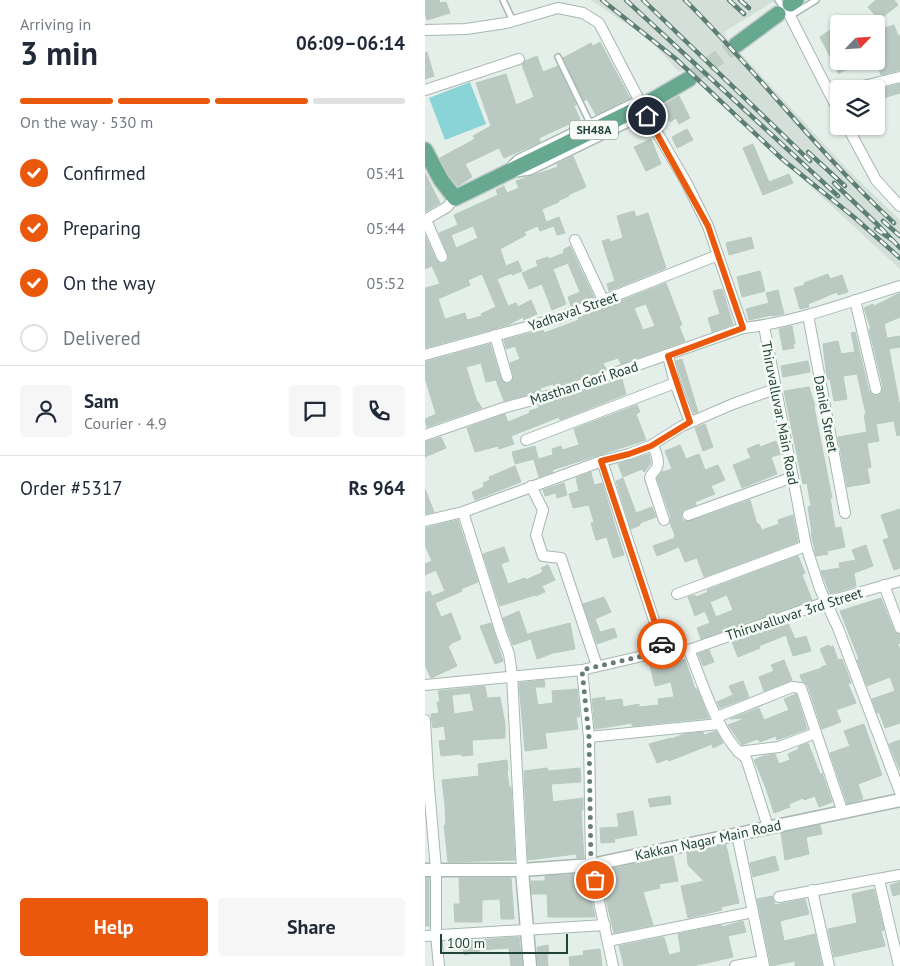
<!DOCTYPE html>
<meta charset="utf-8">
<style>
body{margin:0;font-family:"PT Sans",sans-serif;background:#f6f6f7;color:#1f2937;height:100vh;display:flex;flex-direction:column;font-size:19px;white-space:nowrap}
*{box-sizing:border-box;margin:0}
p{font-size:16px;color:#747a83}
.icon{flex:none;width:28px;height:28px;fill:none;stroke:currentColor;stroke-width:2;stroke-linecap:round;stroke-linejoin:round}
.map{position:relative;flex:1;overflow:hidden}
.drawer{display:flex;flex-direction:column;background:#fff;width:425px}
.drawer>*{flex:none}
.needle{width:32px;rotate:65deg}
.fabs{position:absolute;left:405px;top:15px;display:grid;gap:10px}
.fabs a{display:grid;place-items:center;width:55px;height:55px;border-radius:5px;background:#fff;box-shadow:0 1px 4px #0004;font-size:25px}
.scale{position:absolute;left:15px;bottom:12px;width:128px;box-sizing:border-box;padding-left:5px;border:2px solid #224337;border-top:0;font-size:14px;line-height:18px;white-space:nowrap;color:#224337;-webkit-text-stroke:4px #f7fbf8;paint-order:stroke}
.pin{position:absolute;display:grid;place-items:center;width:42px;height:42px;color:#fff;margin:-21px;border:2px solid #fff;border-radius:50%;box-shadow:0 1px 5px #0007}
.courier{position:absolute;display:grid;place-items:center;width:50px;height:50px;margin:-25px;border:4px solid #ea580c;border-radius:50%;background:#fff;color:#222;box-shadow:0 1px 6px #0007}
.headline em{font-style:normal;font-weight:700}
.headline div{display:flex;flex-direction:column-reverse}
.headline{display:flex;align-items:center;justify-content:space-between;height:85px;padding:0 20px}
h1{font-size:32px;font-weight:700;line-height:38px}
.bar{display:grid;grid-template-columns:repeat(4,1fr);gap:8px 5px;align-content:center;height:60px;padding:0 20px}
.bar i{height:6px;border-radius:4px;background:#e0e1e3}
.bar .selected{background:#ea580c}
.bar p{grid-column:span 4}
.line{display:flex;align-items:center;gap:12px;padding:0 20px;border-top:1px solid #e0e1e3}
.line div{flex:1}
.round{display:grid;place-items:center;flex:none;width:52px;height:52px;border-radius:5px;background:#f6f6f7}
ol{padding:0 20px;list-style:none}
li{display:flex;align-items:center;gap:15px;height:55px}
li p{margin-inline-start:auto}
li .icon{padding:5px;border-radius:50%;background:#ea580c;color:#fff;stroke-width:4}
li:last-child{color:#747a83}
li i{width:28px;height:28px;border:2px solid #e0e1e3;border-radius:50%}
.cta{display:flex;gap:10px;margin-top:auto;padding:10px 20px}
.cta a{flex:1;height:58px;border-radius:5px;background:#ea580c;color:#fff;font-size:20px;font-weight:700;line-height:58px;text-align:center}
.cta a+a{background:#f6f6f7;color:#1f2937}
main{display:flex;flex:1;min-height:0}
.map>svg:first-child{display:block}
.built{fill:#d3dfd8}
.water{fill:#8ad4d7}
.building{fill:#bacac2;stroke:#b7cac0;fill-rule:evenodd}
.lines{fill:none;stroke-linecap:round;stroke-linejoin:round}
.primary-tunnel{stroke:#becdc6;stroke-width:15;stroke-dasharray:15 8;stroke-linecap:butt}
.service-casing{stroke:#a7b8b1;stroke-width:8}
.minor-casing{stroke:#a7b8b1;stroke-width:12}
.tertiary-casing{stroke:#a7b8b1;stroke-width:15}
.primary-casing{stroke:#c1cac7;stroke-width:18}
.service{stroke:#fff;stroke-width:5}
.minor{stroke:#fff;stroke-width:10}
.tertiary{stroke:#fff;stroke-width:12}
.primary{stroke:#67a890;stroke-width:15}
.rail-casing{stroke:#5d7e72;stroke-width:4.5}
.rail{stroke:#f7fbf8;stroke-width:2.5;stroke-dasharray:8;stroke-linecap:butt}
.done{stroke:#667f76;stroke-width:5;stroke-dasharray:0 9}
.route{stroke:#ea580c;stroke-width:6}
.labels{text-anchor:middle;stroke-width:5;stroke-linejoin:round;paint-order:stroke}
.shield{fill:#f7fbf8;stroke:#627a71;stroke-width:1}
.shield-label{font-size:12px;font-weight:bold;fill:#224337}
.street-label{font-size:14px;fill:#224337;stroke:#f7fbf8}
</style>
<main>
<section class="drawer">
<div class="headline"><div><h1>3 min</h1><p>Arriving in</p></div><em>06:09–06:14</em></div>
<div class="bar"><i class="selected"></i><i class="selected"></i><i class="selected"></i><i></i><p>On the way · 530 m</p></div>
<ol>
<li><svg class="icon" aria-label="check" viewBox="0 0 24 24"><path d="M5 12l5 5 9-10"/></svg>Confirmed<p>05:41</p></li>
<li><svg class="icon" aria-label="check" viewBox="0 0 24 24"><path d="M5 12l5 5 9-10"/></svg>Preparing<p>05:44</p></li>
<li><svg class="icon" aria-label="check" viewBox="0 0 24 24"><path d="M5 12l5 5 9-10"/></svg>On the way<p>05:52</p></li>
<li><i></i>Delivered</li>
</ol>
<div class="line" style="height:90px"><a class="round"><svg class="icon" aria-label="person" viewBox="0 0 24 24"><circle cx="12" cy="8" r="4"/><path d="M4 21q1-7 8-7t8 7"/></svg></a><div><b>Sam</b><p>Courier · 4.9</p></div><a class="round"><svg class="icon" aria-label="chat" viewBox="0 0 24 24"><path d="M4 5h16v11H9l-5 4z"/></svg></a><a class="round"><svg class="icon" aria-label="phone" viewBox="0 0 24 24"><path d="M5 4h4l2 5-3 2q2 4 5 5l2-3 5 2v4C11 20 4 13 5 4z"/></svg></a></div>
<div class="line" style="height:65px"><div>Order #5317</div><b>Rs 964</b></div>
<div class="cta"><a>Help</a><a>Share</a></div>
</section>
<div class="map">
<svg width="475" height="966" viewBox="0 0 475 966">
<rect width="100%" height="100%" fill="#e5efea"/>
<polygon class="built" points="166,0 351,0 299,32 302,38 421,168 475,220 475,269 259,70 254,72 225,40"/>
<polygon class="water" points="45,82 61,124 20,140 4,98"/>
<g class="building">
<polygon points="0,0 14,0 15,3 21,2 25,13 2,20 0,13"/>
<polygon points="451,0 469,0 473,5 454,20 443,7"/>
<polygon points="414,24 414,61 440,61 414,73 414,74 395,37"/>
<polygon points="469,25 473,36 475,35 475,70 456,75 451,60 451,31"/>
<polygon points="175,42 205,98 171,115 162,99 159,101 138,58 166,43 168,46"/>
<polygon points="2,52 9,76 0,79 0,53"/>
<polygon points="112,56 118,72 133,66 151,105 149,106 155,119 114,138 115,142 79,158 74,148 40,164 47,177 33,186 24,175 15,158 50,139 48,136 66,126 51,83 81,74 91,105 109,97 97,65 100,61"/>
<polygon points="475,84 475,93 451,100 451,90"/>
<polygon points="254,96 265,118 254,124 251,118 245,122 240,112 235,115 232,109"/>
<polygon points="262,129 268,140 252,148 247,137"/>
<polygon points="226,139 236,164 221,171 209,147"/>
<polygon points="328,144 344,182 364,174 368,183 338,195 318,148"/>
<path d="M148,156l13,31 -18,8 1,1 -11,5 1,1 -17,7 4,13 13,-5 6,16 -8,2 -3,-9 -14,5 -2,-5 -14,6 2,3 -26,14 6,17 12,-5 4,10 -10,4v-2l-15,6 11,27 8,-3 2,4 13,-7 6,14 -13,6 -1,-3 -15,8 -83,23v-60l15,-4 -8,-18 -7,3v-34l11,25 5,4 4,-1 3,-2v-6l-9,-22 19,-8 -4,-10 44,-20 -2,-5 8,-4 3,7 12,-5 -3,-7 42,-14 -1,-3zM48,226l5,12 -22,10 -5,-13zM57,274l14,33 -15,7 1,2 -15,4 -2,-7 -20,6 -7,-20 32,-14 -2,-5z"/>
<polygon points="0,173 15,203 0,212"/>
<polygon points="209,211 211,217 223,213 241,268 184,291 182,284 190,281 177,241 184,239 185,242 198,238 192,216"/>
<polygon points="326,237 329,248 304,255 301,243"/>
<polygon points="145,246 169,297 146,306 143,297 155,292 143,263 128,269 141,304 127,310 117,284 104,289 97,273 113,266 111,261 123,257 124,259 139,253 138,250"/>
<polygon points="335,271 340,291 317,297 312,277"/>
<polygon points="403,274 405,279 417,275 423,292 413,295 412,292 383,304 384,307 375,309 369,288 380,285 379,283"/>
<path d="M241,283l16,42 -3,1 6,15 -64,23 -3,-6 -15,5 3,6 -52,18 -1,-3 -13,4 1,3 -37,10 -8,-21 -10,2 -5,-19 -15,4 11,35h1l4,6 -55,19 -2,-8 11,-5 -11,-36v-16l65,-18 11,35 4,4h4l5,-5 -4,-15 10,-4 -5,-13 -9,3 -2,-9 39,-10 1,3 35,-13 -1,-2 24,-10h4l4,-3zM221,304l9,22 -12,4 -9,-22z"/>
<polygon points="297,289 308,324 287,332 283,318 295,314 288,291"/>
<polygon points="353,290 359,314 347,316 347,315 324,320 321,309 344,303 341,293"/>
<polygon points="475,293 475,317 459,324 462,338 475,336 475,347 464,349 475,407 475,435 472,436 469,421 451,424 454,441 442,443 446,467 442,468 445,483 422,487 413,437 442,432 439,415 441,414 432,374 418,376 422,399 409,401 405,379 402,379 398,344 413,341 416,354 430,352 426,333 430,332 444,391 449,395 455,394 458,387 444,329 446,329 439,308 448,304 449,306"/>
<polygon points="367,326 370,343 368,344 369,348 358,350 354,329"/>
<polygon points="257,359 273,412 269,413 257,381 251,361"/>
<polygon points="383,361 385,372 358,377 356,366"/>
<polygon points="197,379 201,394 135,420 134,417 86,436 89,444 74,449 73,446 50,452 42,428 80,414 83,422 105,413 104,411 114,408 113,406"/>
<polygon points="384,387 390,406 389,407 407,498 405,498 410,528 416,527 420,547 402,551 403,554 391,556 386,533 387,533 383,507 386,506 382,483 378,484 359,391"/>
<polygon points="212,405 215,412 211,414 221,440 127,470 128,472 114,477 109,460 128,455 127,449 136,446 137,450 154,445 149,429"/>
<polygon points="280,424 288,447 278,451 270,428"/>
<polygon points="16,437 21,448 0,457 0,442"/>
<polygon points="351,441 356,454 346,457 352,474 317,488 308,465 326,458 322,449 334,444 335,447"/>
<polygon points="255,445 261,459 274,454 280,470 293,465 300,480 286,486 290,494 270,502 271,505 258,510 256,517 259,521 265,521 325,500 332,524 334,524 337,530 354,524 353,520 368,515 373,542 279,577 272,558 260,562 254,547 232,556 228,546 250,538 249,536 250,535 245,523 246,518 232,478 237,472 247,469 240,451"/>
<polygon points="110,446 113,458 90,464 87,452"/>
<polygon points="224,454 226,463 220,471 219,472 217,469 198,477 193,464"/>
<polygon points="90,466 96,482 50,500 47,492 59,487 58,483 65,480 64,477"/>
<polygon points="166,472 169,485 177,483 199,555 188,558 182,537 171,540 166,523 169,522 164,505 148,508 144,494 154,491 151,478"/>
<polygon points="198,478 211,513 227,507 231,517 215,523 215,525 206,529 191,481"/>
<polygon points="139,483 142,495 132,498 131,493 120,496 118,490"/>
<polygon points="0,489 9,512 0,514"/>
<polygon points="475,509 475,568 469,570 458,540 464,538 456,515"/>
<polygon points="33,520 53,582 36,589 37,591 10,603 16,617 26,613 36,639 25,644 26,645 23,646 32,666 6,678 0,665 0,593 5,591 7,596 20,591 11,570 0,575 0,564 7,561 0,545 0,528"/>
<polygon points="441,545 448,566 429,573 431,586 405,594 396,571 415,568 414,563 431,560 427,550"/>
<polygon points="79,547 84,561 76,564 83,584 100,578 101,580 118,572 116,568 123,565 130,580 117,586 120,592 111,596 110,595 75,606 58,554"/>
<path d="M373,556l7,17 -3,2 10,25 -111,39 -4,-11 13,-5 -5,-12 -10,5 -7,-19 7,-2 1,2 12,-5 -1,-2zM302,595l6,15 -17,7 -6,-15z"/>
<polygon points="179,597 186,612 170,619 175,632 189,628 192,637 172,644 158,604"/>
<polygon points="456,598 469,631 475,635 475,643 473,644 475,650 475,723 460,728 454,712 452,713 447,699 470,691 465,677 442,686 432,660 434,659 415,611"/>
<polygon points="94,611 102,634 145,623 150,649 128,653 112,659 106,639 88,645 78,618"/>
<polygon points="66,623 78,661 70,664 55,626"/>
<polygon points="363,623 370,639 381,636 386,651 368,656 361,635 334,646 335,648 313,657 307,642"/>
<polygon points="404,645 405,647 408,646 413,660 417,659 426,683 423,684 431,703 411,710 416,722 397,729 383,686 377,681 375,675 397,668 396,667 402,665 395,649"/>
<polygon points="284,650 289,662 278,666 273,654"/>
<polygon points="237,658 239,665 260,659 270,689 272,689 284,718 207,726 207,723 170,729 167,699 180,697 180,701 197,699 198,707 214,704 214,707 234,705 233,699 249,697 246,682 230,686 224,662"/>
<polygon points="359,660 367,680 339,691 334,677 349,671 346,665"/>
<polygon points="119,680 120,687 110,687 113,705 128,703 127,691 152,689 155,717 151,717 153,729 120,733 122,748 100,751 94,683"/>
<polygon points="318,681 324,697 295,708 292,702 308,695 304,686"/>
<path d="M60,686l2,12 13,-1 5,27v14l-33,2 1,15 -11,1 -1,-2 -20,2 -2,-15 7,-1 -2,-14 -11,2 -2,-14 8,-1 -2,-11h3l-2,-11zM45,693l4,18 -20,3 -2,-19z"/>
<polygon points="371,694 382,729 352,740 351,736 335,742 332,739 317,745 303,725 321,718 305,719 334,708 339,720 364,710 359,699"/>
<polygon points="439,724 457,775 433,784 438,799 422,803 405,753 425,746 419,731"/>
<polygon points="291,731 298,743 288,748 287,744 244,761 243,759 232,763 224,744 246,738 246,739 259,734 278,732 279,735"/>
<polygon points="475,740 475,771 464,744"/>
<polygon points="383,743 395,774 397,773 407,802 394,807 390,796 379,800 378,798 364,804 365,807 349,813 341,788 329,760 338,756 350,754 354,764 365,760 363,754 374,749 373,747"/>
<polygon points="82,760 83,770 82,771 84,787 86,787 90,860 23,862 19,825 21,825 20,805 17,780 54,776 53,764"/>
<polygon points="122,768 123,771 155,768 156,782 126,784 128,802 158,798 158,810 156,810 159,857 152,858 151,854 103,860 99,771"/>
<polygon points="245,796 246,804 225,807 223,799"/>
<polygon points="208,811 212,835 189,839 190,842 176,843 175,828 194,827 192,814"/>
<polygon points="395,825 397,834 381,837 384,854 360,860 356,833"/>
<polygon points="301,845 314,903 296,907 297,910 263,918 256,886 279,881 263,865 262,853"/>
<polygon points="248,856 253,881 234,884 235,888 218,892 228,925 189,933 179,891 177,871"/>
<polygon points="350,856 354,870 328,877 325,863"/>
<polygon points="160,874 160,900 166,899 170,917 123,917 122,894 107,894 106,881 120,881 120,876"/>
<rect x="0" y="878" width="4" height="48"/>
<polygon points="34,878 86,878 89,919 76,919 75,899 57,900 57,922 30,922 29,904 35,904"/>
<polygon points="475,882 475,894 468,896 465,885"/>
<polygon points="449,889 459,930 456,931 460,946 409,957 403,929 432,923 427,894"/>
<polygon points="347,896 350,905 380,899 384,914 355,921 359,941 390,934 397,966 370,966 370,961 346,966 332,899"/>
<polygon points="318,921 321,932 303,936 308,957 268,966 199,966 194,946 239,937 244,955 256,952 253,934 296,925 297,927"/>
<polygon points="94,937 97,966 86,966 84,948 54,950 54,952 39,955 38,941"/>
<polygon points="123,945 124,954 122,954 123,966 113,966 112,947"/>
<polygon points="175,949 177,966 145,966 144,957 159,955 158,951"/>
</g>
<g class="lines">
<polyline class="primary-tunnel" points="264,79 311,45"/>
<g class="service-casing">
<g id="service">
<polyline points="78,0 88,21"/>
<polyline points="353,0 365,16 391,0"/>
<polyline points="133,57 165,123"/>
<polyline points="86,164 92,158 213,99"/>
<polyline points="91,174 105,172 222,115"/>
</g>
</g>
<g class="minor-casing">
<g id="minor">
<polyline points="365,16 414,112"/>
<polyline points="0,30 41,29 81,23 133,8 158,13 174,23 222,115 261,182 283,226 318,328"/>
<polyline points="426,89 475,77"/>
<polyline points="0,90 94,59"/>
<polyline points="422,126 451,180 475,206"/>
<polyline points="0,220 22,207 30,198"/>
<polyline points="1,220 17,257"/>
<polyline points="150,240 179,302"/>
<polyline points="430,300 451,389"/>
<polyline points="383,315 420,513"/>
<polyline points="339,326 381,546 395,589 413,628 475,792"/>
<polyline points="70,335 82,377"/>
<polyline points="0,355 134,318 293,255"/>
<polyline points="250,383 265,422"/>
<path d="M0,435l78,-27 52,-14 188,-66c54,-6 105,-26 157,-42"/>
<polyline points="101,440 250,383 243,356"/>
<path d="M228,445c2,6 7,16 4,22 -2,5 -6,6 -7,11l14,42"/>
<polyline points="177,461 239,651"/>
<polyline points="106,486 118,510 111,535 118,556 136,558 172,666"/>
<polyline points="38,512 76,633 84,654 87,675 97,870"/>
<polyline points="263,515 368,477"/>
<polyline points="0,521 38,512 177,461 204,454 225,446 257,426 308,404 350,389"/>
<polyline points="459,585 475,628"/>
<polyline points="252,594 381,546"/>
<path d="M264,650c13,31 30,89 57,108l22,69"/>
<polyline points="157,670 164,737 166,865 188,966"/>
<polyline points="0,685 157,670 239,651 264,650 401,602 475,581"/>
<polyline points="292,717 367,687 376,688 418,813"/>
<polyline points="0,720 3,776 11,869 11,935 14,966"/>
<polyline points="164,737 294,724"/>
<polyline points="313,752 354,747 391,733"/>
<polyline points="312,834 339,966"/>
<polyline points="454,880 474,966"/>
<polyline points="387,890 404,966"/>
<polyline points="354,897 475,875"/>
<polyline points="0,936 180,925"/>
<polyline points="183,941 328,912"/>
<polyline points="310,966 338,961"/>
</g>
</g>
<g class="tertiary-casing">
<g id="tertiary">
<polyline points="0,870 97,870 166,865 475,800"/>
<polyline points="97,870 105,966"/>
</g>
</g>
<g class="primary-casing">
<g id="primary">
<polyline points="365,4 371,0"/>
<polyline points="311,45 353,14"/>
<polyline points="226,101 264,79"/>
<polyline points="0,150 16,180 30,198 206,112"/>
</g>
</g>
<use href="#service" class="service"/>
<use href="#minor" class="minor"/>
<use href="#tertiary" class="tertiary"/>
<use href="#primary" class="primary"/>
<g class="rail-casing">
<g id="rail">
<polyline points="177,0 251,59 357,159 430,218 475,258"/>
<polyline points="201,0 413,196"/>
<polyline points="218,0 385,161"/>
<path d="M260,0c72,72 134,153 209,223"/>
<polyline points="304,0 319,14"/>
<polyline points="315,0 324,8"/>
<polyline points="383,152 420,186"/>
<polyline points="409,183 455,227 475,248"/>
<polyline points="458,221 475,236"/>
<polyline points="451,229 467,240"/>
</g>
</g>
<use href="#rail" class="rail"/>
</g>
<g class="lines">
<polyline class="done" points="170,880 166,865 164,737 157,670 239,651 237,644"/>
<polyline class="route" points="222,116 283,226 318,328 243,356 265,422 226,446 204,454 176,461 237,644"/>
</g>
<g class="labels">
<rect class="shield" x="145" y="120.5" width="48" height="19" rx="4"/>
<g class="shield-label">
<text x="169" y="134">SH48A</text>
</g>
<g class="street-label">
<text transform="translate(148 311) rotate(-19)" y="5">Yadhaval Street</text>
<text transform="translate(159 383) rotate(-18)" y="5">Masthan Gori Road</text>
<text transform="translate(355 413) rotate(79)" y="5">Thiruvalluvar Main Road</text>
<text transform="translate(401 414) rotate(79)" y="5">Daniel Street</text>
<text transform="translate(369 614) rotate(-18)" y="5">Thiruvalluvar 3rd Street</text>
<text transform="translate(283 840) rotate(-12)" y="5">Kakkan Nagar Main Road</text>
</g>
</g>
</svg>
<div class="fabs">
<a><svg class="needle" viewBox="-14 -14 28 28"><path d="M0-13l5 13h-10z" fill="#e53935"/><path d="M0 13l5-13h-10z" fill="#747a83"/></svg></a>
<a><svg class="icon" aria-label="layers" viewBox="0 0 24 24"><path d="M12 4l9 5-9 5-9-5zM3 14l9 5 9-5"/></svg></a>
</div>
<div class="scale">100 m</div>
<div class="pin" style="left:170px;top:880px;background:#ea580c"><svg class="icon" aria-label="bag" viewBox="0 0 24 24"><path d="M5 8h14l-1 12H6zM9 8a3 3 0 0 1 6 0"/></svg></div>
<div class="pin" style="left:222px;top:116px;background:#1f2937"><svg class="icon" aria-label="home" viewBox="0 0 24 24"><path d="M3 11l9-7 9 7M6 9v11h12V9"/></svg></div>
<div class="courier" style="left:237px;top:644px"><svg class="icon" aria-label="car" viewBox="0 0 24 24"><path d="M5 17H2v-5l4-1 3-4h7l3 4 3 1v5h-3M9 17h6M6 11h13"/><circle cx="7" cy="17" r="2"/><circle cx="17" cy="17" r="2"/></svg></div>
</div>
</main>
